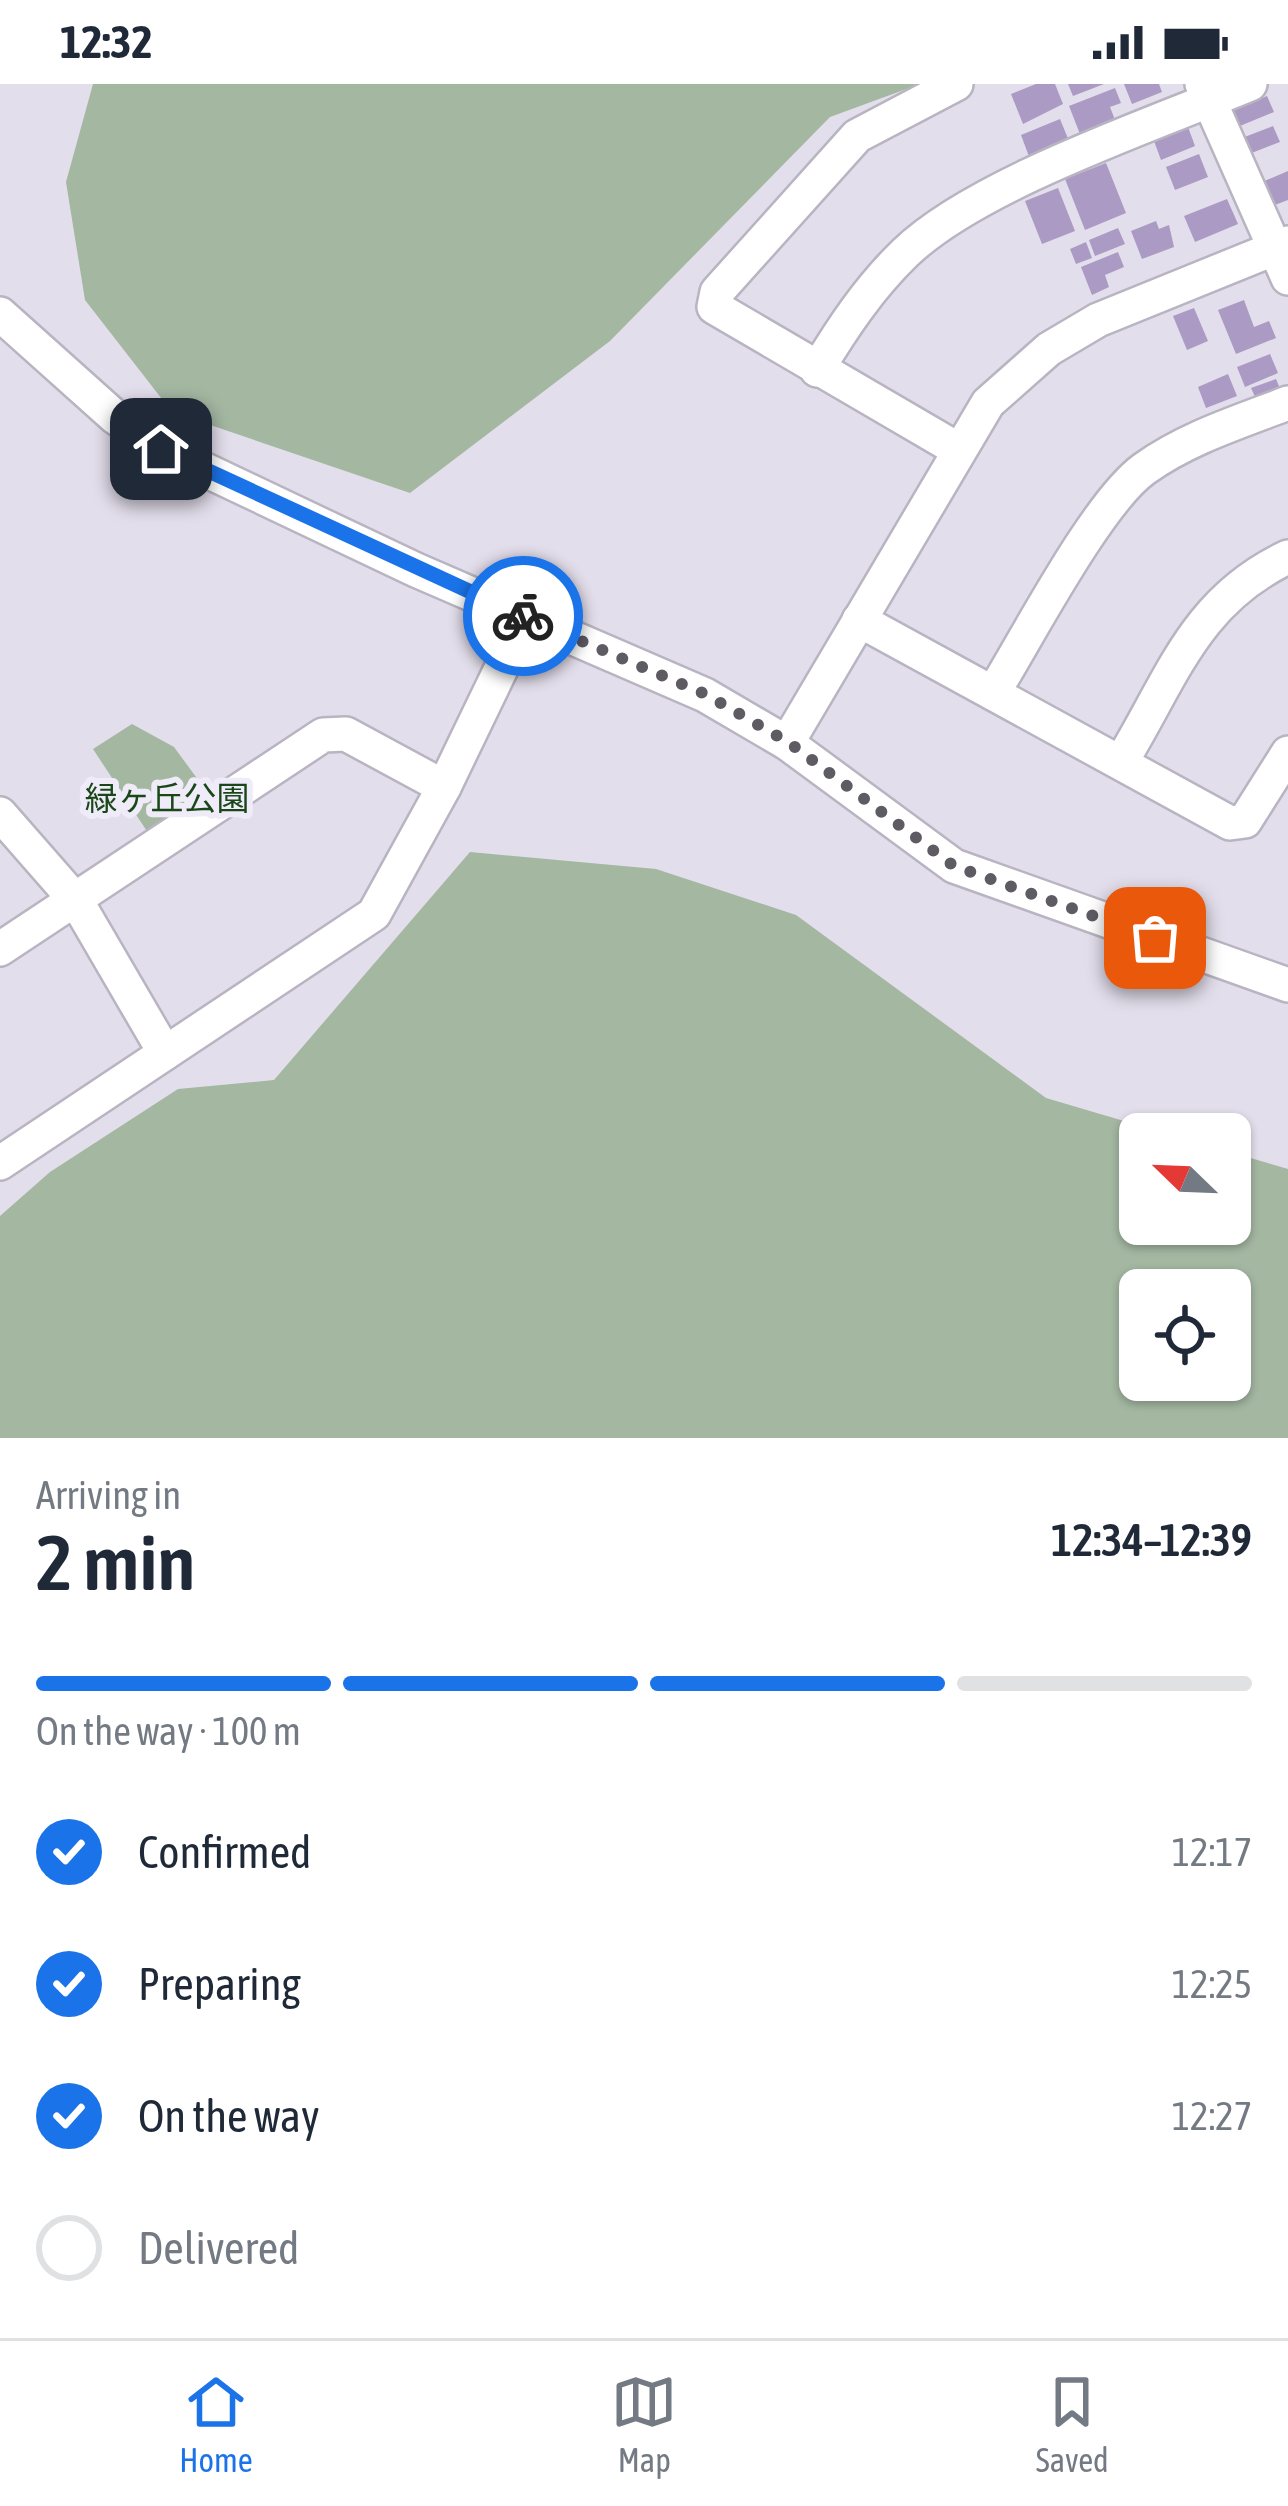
<!DOCTYPE html>
<meta charset="utf-8">
<style>
body{margin:0;font-family:"Asap Condensed","Noto Sans JP",sans-serif;background:#f6f6f7;color:#1f2937;height:100vh;display:flex;flex-direction:column;font-size:45px;white-space:nowrap}
*{box-sizing:border-box;margin:0}
p{font-size:39px;color:#747a83}
.icon{flex:none;width:66px;height:66px;fill:none;stroke:currentColor;stroke-width:2;stroke-linecap:round;stroke-linejoin:round}
.map{position:relative;height:1354px;overflow:hidden}
.drawer{display:flex;flex-direction:column;background:#fff;flex:1}
.drawer>*{flex:none}
.needle{width:78px;rotate:293deg}
.tools{position:absolute;left:1119px;top:1029px;display:grid;gap:24px}
.tools a{display:grid;place-items:center;width:132px;height:132px;border-radius:18px;background:#fff;box-shadow:0 3px 9px #0004;font-size:60px}
.pin{position:absolute;display:grid;place-items:center;width:102px;height:102px;color:#fff;margin:-51px;border-radius:24px;box-shadow:0 6px 18px #0006}
.courier{position:absolute;display:grid;place-items:center;width:120px;height:120px;margin:-60px;border:9px solid #1a73e8;border-radius:50%;background:#fff;color:#222;box-shadow:0 3px 15px #0007}
.headline em{font-style:normal;font-weight:600}
.headline div{display:flex;flex-direction:column-reverse}
.headline{display:flex;align-items:center;justify-content:space-between;height:204px;padding:0 36px}
h1{font-size:78px;font-weight:600;line-height:90px}
.bar{display:grid;grid-template-columns:repeat(4,1fr);gap:18px 12px;align-content:center;height:144px;padding:0 36px}
.bar i{height:15px;border-radius:9px;background:#e0e1e3}
.bar .on{background:#1a73e8}
.bar p{grid-column:span 4}
ol{padding:0 36px;list-style:none}
li{display:flex;align-items:center;gap:36px;height:132px}
li p{margin-inline-start:auto}
li .icon{padding:12px;border-radius:50%;background:#1a73e8;color:#fff;stroke-width:4}
li:last-child{color:#747a83}
li i{width:66px;height:66px;border:6px solid #e0e1e3;border-radius:50%}
.status{display:flex;justify-content:space-between;align-items:center;height:84px;padding:0 60px;background:#fff;direction:ltr}
.status svg{height:33px;fill:currentColor}
.tab-bar{display:flex;justify-content:space-around;align-items:center;height:168px;border-top:3px solid #e0e1e3;background:#fff;font-size:33px;color:#747a83}
.tab-bar a{display:grid;justify-items:center;gap:6px}
.tab-bar .on{color:#1a73e8}
.map>svg:first-child{display:block}
.green{fill:#a3b7a1;fill-rule:evenodd}
.building{fill:#ab9ac4}
.lines{fill:none;stroke-linecap:round;stroke-linejoin:round}
.minor-casing{stroke:#b9b4c1;stroke-width:38}
.minor{stroke:#fff;stroke-width:33}
.done{stroke:#5e5b63;stroke-width:12;stroke-dasharray:0 21.6}
.route{stroke:#1a73e8;stroke-width:15}
.labels{text-anchor:middle;stroke-width:12;stroke-linejoin:round;paint-order:stroke}
.park-label{font-size:33px;fill:#194718;stroke:#f0ebf9}
</style>
<div class="status"><b>12:32</b><svg viewBox="0 0 49 12"><path d="M0 12V9h3v3zM5 12V6h3v6zM10 12V3h3v9zM15 12V0h3v12zM26 1h20v11H26zM47 4h2v5h-2z"/></svg></div>
<div class="map">
<svg width="1288" height="1354" viewBox="0 0 1288 1354">
<rect width="100%" height="100%" fill="#e3deeb"/>
<g class="green">
<polygon points="93,0 920,0 830,33 610,257 410,409 172,328 85,216 66,98"/>
<polygon points="132,640 174,663 218,723 158,764 93,665"/>
<path d="M470,768l186,17 140,46 250,183 122,36h-28v90h90v-72l58,17v269h-1288v-222l50,-44 128,-83 96,-9zM1230,1206v90h-90v-90z"/>
</g>
<g class="building">
<polygon points="1036,0 1055,0 1063,20 1023,40 1011,10"/>
<polygon points="1068,0 1104,0 1073,12"/>
<polygon points="1124,0 1159,0 1162,8 1132,20"/>
<polygon points="1115,4 1121,19 1110,23 1115,36 1080,50 1069,22"/>
<polygon points="1267,12 1274,28 1235,44 1228,28"/>
<polygon points="1060,35 1071,62 1031,78 1021,51"/>
<polygon points="1273,42 1280,58 1249,70 1242,54"/>
<polygon points="1188,43 1195,62 1161,76 1154,57"/>
<polygon points="1199,70 1208,93 1175,106 1166,83"/>
<polygon points="1106,79 1126,129 1085,146 1065,95"/>
<polygon points="1288,87 1288,116 1269,123 1260,99"/>
<polygon points="1058,104 1075,147 1042,160 1025,117"/>
<polygon points="1227,115 1238,140 1195,158 1184,132"/>
<polygon points="1156,137 1159,145 1169,141 1174,163 1142,175 1131,147"/>
<polygon points="1118,144 1125,160 1095,172 1089,156"/>
<polygon points="1086,158 1092,174 1076,180 1070,165"/>
<polygon points="1118,168 1124,183 1105,191 1109,203 1092,211 1081,183"/>
<polygon points="1244,216 1254,243 1269,237 1276,254 1236,270 1218,226"/>
<polygon points="1194,224 1208,257 1187,266 1173,232"/>
<polygon points="1270,270 1278,289 1245,303 1237,283"/>
<polygon points="1228,290 1237,312 1206,324 1198,303"/>
<polygon points="1276,295 1281,307 1257,317 1251,304"/>
</g>
<g class="lines">
<g class="minor-casing">
<g id="minor">
<polyline points="956,0 857,52 717,208 714,223 957,365"/>
<polyline points="1202,0 1288,194"/>
<polyline points="0,230 115,333 161,365 416,486 705,611 787,659 954,782 1288,901"/>
<path d="M817,286c26,-43 52,-82 88,-117 71,-69 249,-129 345,-169"/>
<polyline points="859,536 1230,739 1245,737 1288,669"/>
<path d="M993,609c34,-55 104,-190 151,-224 43,-31 95,-47 144,-66"/>
<polyline points="787,659 988,319 1049,265 1098,236 1288,159"/>
<path d="M1121,678c51,-83 73,-161 167,-205"/>
<polyline points="0,730 77,818 165,969"/>
<polyline points="0,865 323,651 346,650 444,703"/>
<polyline points="0,1079 374,830 444,703 526,533"/>
</g>
</g>
<use href="#minor" class="minor"/>
</g>
<g class="lines">
<polyline class="done" points="523,532 705,610 788,658 954,782 1155,854"/>
<polyline class="route" points="161,365 523,532"/>
</g>
<g class="labels">
<g class="park-label">
<text x="167" y="726">緑ヶ丘公園</text>
</g>
</g>
</svg>
<div class="tools">
<a><svg class="needle" viewBox="-14 -14 28 28"><path d="M0-13l5 13h-10z" fill="#e53935"/><path d="M0 13l5-13h-10z" fill="#747a83"/></svg></a>
<a><svg class="icon" aria-label="locate" viewBox="0 0 24 24"><circle cx="12" cy="12" r="6"/><path d="M12 2v4M12 18v4M2 12h4M18 12h4"/></svg></a>
</div>
<div class="pin" style="left:1155px;top:854px;background:#ea580c"><svg class="icon" aria-label="bag" viewBox="0 0 24 24"><path d="M5 8h14l-1 12H6zM9 8a3 3 0 0 1 6 0"/></svg></div>
<div class="pin" style="left:161px;top:365px;background:#1f2937"><svg class="icon" aria-label="home" viewBox="0 0 24 24"><path d="M3 11l9-7 9 7M6 9v11h12V9"/></svg></div>
<div class="courier" style="left:523px;top:532px"><svg class="icon" aria-label="bike" viewBox="0 0 24 24"><circle cx="6" cy="16" r="4"/><circle cx="18" cy="16" r="4"/><path d="M6 16l4-8h5l3 8M10 8l3 8H6M13 5h3"/></svg></div>
</div>
<section class="drawer">
<div class="headline"><div><h1>2 min</h1><p>Arriving in</p></div><em>12:34–12:39</em></div>
<div class="bar"><i class="on"></i><i class="on"></i><i class="on"></i><i></i><p>On the way · 100 m</p></div>
<ol>
<li><svg class="icon" aria-label="check" viewBox="0 0 24 24"><path d="M5 12l5 5 9-10"/></svg>Confirmed<p>12:17</p></li>
<li><svg class="icon" aria-label="check" viewBox="0 0 24 24"><path d="M5 12l5 5 9-10"/></svg>Preparing<p>12:25</p></li>
<li><svg class="icon" aria-label="check" viewBox="0 0 24 24"><path d="M5 12l5 5 9-10"/></svg>On the way<p>12:27</p></li>
<li><i></i>Delivered</li>
</ol>
</section>
<nav class="tab-bar">
<a class="on"><svg class="icon" aria-label="home" viewBox="0 0 24 24"><path d="M3 11l9-7 9 7M6 9v11h12V9"/></svg>Home</a>
<a><svg class="icon" aria-label="map" viewBox="0 0 24 24"><path d="M3 6l6-2 6 2 6-2v14l-6 2-6-2-6 2zM9 4v14M15 6v14"/></svg>Map</a>
<a><svg class="icon" aria-label="saved" viewBox="0 0 24 24"><path d="M7 4h10v16l-5-4-5 4z"/></svg>Saved</a>
</nav>
